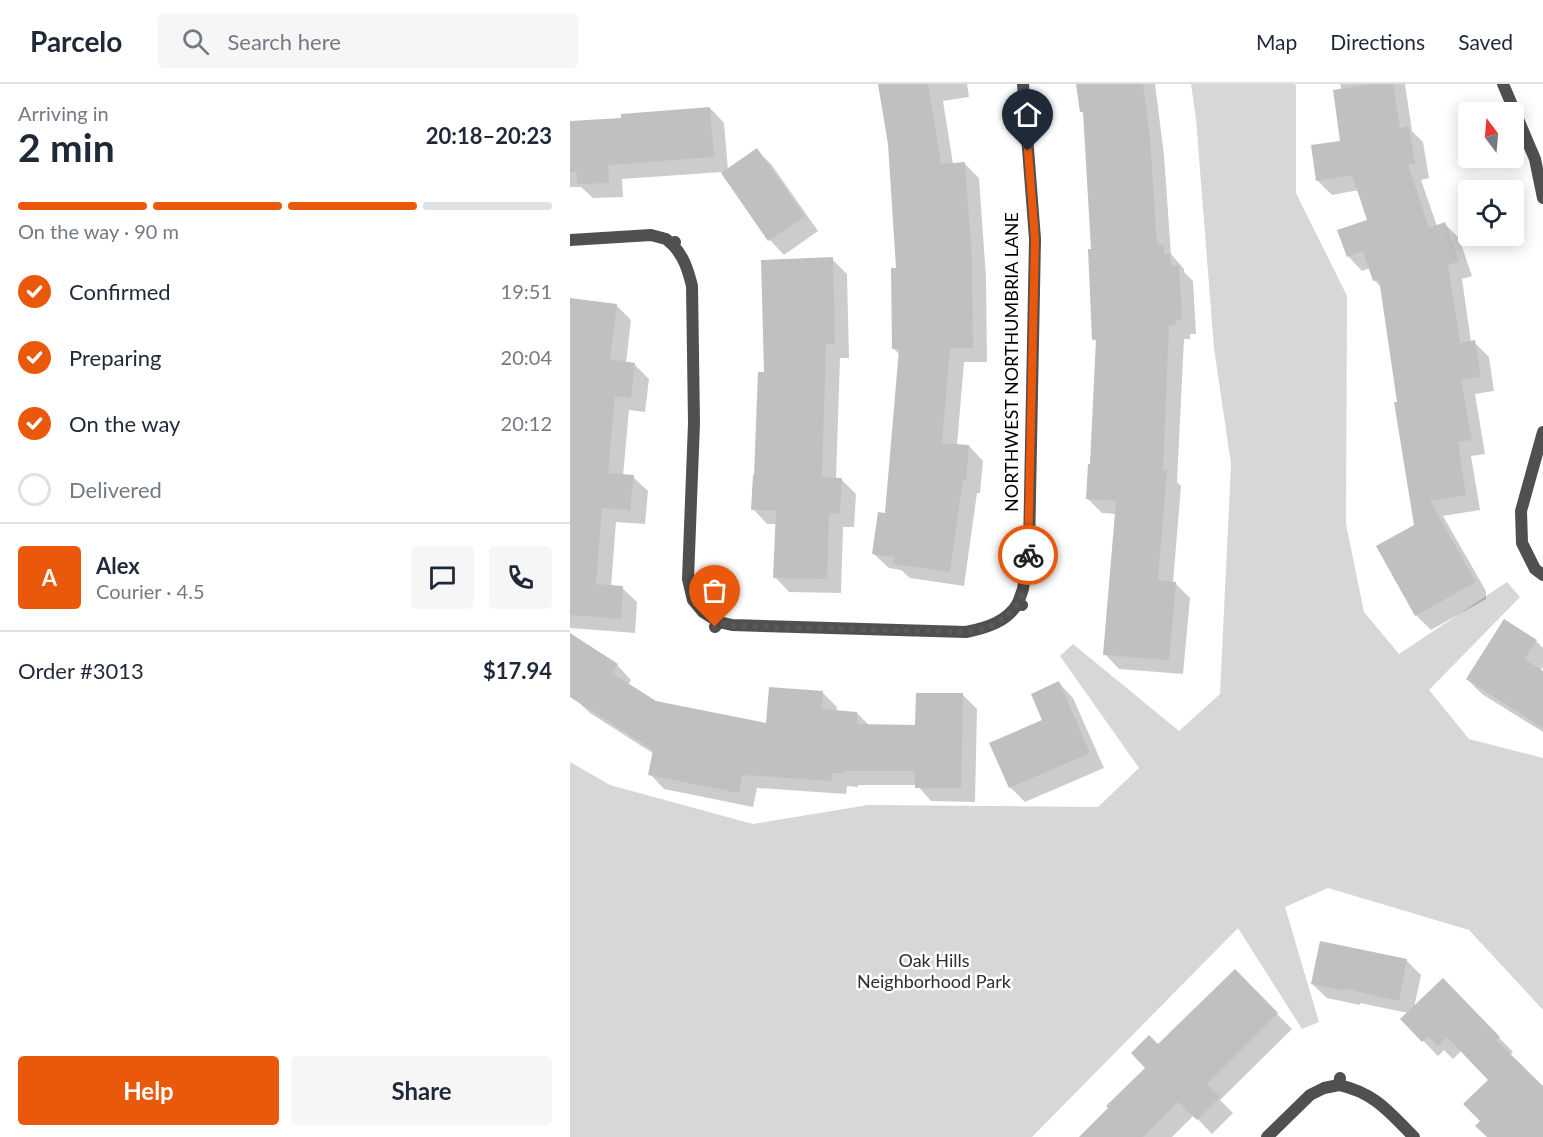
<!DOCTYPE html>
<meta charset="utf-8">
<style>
body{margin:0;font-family:Lato,sans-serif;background:#f6f6f7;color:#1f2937;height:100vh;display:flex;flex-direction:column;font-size:22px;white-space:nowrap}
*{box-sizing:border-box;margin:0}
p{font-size:20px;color:#747a83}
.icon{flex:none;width:33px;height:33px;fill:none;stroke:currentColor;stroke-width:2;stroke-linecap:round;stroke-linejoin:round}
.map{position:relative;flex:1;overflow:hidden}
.drawer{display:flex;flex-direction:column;background:#fff;width:570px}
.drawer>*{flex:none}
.needle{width:39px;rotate:344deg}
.buttons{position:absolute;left:888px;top:18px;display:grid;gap:12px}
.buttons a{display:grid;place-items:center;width:66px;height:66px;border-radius:6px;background:#fff;box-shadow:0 3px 15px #0003;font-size:30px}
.pin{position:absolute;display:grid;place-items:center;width:51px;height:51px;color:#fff;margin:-62px -26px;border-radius:50% 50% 50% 0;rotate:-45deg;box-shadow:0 0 6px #0007}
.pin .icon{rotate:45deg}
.courier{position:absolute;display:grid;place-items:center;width:60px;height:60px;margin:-30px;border:4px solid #ea580c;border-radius:50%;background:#fff;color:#222;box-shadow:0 2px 8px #0007}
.summary em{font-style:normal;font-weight:700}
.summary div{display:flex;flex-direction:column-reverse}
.summary{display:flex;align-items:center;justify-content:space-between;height:102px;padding:0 18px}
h1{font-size:39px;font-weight:700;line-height:45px}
.bar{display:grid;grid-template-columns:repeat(4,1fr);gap:9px 6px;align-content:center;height:72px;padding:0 18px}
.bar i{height:8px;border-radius:4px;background:#e0e1e3}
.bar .on{background:#ea580c}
.bar p{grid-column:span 4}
.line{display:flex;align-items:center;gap:15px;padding:0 18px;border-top:2px solid #e0e1e3}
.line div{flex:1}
.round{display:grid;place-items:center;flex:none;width:63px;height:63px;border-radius:6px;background:#f6f6f7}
ol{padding:0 18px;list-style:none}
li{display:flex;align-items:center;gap:18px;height:66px}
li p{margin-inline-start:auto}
li .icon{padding:6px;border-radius:50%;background:#ea580c;color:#fff;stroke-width:4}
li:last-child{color:#747a83}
li i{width:33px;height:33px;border:3px solid #e0e1e3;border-radius:50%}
.primary-button{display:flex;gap:12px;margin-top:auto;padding:12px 18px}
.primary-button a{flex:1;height:69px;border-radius:6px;background:#ea580c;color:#fff;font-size:24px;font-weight:700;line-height:69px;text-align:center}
.primary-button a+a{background:#f6f6f7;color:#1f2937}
header{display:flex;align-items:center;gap:36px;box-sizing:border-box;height:84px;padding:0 30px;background:#fff;border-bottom:2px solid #e0e1e3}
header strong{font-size:28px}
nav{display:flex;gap:33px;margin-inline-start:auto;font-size:21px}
.search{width:420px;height:54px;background:#f6f6f7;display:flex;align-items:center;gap:15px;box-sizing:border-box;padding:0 21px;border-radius:6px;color:#747a83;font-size:22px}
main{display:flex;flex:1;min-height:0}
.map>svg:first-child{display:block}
.green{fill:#d7d7d7}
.shadow{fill:#0003}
.building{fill:#c0c0c0}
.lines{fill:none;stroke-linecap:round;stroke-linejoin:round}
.street{stroke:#505050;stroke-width:12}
.done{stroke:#595959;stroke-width:6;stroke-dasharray:0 10.8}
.route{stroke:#ea580c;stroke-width:8}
.labels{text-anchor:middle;stroke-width:5;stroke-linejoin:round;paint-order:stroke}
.street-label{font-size:18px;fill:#000;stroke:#fff}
.park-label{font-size:18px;fill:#2e2e2e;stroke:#fff}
</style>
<header>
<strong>Parcelo</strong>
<div class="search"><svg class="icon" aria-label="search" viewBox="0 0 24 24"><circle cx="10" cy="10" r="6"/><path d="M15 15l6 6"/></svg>Search here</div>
<nav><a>Map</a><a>Directions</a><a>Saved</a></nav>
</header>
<main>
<section class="drawer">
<div class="summary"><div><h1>2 min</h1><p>Arriving in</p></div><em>20:18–20:23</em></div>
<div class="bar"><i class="on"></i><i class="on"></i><i class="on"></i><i></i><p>On the way · 90 m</p></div>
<ol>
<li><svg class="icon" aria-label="check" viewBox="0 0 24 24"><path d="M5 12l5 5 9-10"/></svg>Confirmed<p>19:51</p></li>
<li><svg class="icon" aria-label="check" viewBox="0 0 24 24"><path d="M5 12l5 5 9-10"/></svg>Preparing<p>20:04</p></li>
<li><svg class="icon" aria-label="check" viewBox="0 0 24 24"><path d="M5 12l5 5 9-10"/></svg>On the way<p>20:12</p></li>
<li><i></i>Delivered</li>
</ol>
<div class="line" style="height:108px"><b class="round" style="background:#ea580c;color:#fff">A</b><div><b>Alex</b><p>Courier · 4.5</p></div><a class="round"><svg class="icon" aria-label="chat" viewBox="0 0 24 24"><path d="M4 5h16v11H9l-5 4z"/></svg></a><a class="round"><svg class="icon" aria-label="phone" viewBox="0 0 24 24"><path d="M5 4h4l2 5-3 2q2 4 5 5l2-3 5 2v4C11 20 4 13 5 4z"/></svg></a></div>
<div class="line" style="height:78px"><div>Order #3013</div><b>$17.94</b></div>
<div class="primary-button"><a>Help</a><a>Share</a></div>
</section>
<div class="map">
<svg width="973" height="1053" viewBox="0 0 973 1053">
<rect width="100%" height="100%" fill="#fff"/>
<polygon class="green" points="621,0 725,0 726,2 726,109 777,212 776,440 794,528 829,570 937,498 950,513 859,606 899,655 973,674 973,926 899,846 758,804 715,823 749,938 732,945 668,844 462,1053 0,1053 0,678 40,701 183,740 298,721 528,723 569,684 490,572 503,560 609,647 650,610 661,380 644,264 626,35"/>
<g class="shadow">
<polygon points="310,0 397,0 399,13 373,17 383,80 394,79 409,94 416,193 417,278 394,278 387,361 399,362 413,377 410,409 407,409 394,502 340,494 331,486 319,484 304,470 317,431 330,271 323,264 328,185 320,60"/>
<polygon points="508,0 585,0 594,71 601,170 614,185 614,188 623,197 626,250 620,250 620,255 614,255 607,398 611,402 603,499 605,499 620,514 613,590 549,585 535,570 546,430 532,429 517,414 522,382 527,258 524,255 523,166 514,30 512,28"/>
<polygon points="770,0 835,0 842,47 853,58 859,94 851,96 867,142 875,140 889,154 902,192 892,195 901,258 904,258 919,273 924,307 905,310 915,370 901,372 910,426 873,432 916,507 916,515 861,546 846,531 808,463 846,441 811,203 804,196 800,184 792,187 778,172 799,137 789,106 762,111 747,96 772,59 772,6"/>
<polygon points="140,24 154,39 158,86 186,66 201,80 248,147 214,171 200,156 152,88 52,95 53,113 23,114 11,103 0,103 0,39 53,36"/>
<polygon points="262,175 277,190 279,274 270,274 266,395 271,395 286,410 284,443 273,443 271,509 219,508 205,493 207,440 197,440 183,425 195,289"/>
<polygon points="0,216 47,222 61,236 56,279 64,280 79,295 75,328 59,326 53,392 63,393 78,407 75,440 46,438 41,503 52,504 67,518 65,549 0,544"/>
<polygon points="966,557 973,564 973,583 970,587 973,589 973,648 912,610 897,595"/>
<polygon points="0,562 47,581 61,596 58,601 85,618 198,640 252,608 267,623 266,628 287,629 299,641 347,642 393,611 407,625 405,718 361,717 347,701 288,701 288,703 277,702 276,710 187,704 183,723 94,705 80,690 84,670 20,629 5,615 0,607"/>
<polygon points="489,599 503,614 534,684 455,718 440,703 474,636"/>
<polygon points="751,859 837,877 851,891 844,924 873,896 943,968 940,971 973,1004 973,1053 926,1053 920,996 892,966 883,975 874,966 868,972 832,935 838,929 790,919 790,921 757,914 742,900"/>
<polygon points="664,887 722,945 650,1016 663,1029 642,1050 624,1031 602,1053 511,1053 577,984 588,962"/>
</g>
<g class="building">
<polygon points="308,0 358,0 371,80 395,78 402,177 403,264 380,264 372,359 399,361 396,396 393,395 380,488 323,480 324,473 302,470 308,428 315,429 329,265 322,265 321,184 326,184 318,60"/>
<polygon points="506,0 573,0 580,55 587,161 594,161 594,170 600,169 601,182 609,181 612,236 606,236 606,241 599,241 593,386 597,386 588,496 606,498 599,576 533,571 546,417 516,415 518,380 520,380 526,255 522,256 518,165 521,165 513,28 510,28"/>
<polygon points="801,0 823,0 830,44 839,42 845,80 838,81 859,144 875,138 889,177 878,181 890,259 905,256 911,293 891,296 902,356 888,358 896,411 860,417 906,498 845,532 806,462 844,441 824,318 827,318 809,195 803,197 793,167 777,173 767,146 797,136 782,91 746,97 741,61 770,57 763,6"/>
<polygon points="140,23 144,73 38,81 39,99 7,100 6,88 0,89 0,37 51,34 51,30"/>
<polygon points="187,64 235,132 198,157 151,89"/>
<polygon points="263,173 265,260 256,260 252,393 272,394 270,430 259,429 257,495 203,494 206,426 181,426 183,391 184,391 188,288 194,288 191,176"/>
<polygon points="0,214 47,220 40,275 65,279 61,314 45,312 38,389 64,391 60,426 32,424 26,500 53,502 51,535 0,531"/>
<polygon points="934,535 967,556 954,575 973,587 973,644 896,595"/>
<polygon points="0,549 48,580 42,589 86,617 196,639 199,603 253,607 252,625 287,628 287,640 345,641 346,609 393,609 391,704 345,704 345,687 274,687 274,689 262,689 262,697 172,691 169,709 78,691 83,666 0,613"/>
<polygon points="489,597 520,669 439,704 419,659 472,636 461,610"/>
<polygon points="750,857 837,875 829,917 776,905 775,907 741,900"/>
<polygon points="665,885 708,929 637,1000 650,1013 627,1036 608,1018 573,1053 509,1053 538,1024 536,1022 575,984 561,969 579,951 588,960"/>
<polygon points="873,894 930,953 926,956 973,1002 973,1053 917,1053 905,1042 910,1037 893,1020 918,996 877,953 868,962 858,952 852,958 830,935"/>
</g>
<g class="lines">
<g class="street">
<polyline points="933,0 965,75 973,114"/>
<polyline points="0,156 81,151 96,155 103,161 105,158"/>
<path d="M103,161c11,12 15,25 19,41l2,137 -6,156 5,21 10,12 16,10"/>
<polyline points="973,348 951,427 952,459 965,485 973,491"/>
<polyline points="452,521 448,519 453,505 459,464 465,155 453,0"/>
<path d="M145,543l4,-5 13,3 234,7c20,-4 41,-10 52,-29"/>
<path d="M770,994l-1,7c36,8 50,27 75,52"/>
<polyline points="697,1053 740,1011 754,1004 769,1001"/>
</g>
</g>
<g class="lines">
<path class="done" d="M145,543l4,-5 13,4 234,6c7,-2 16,-2 23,-5 17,-8 30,-20 35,-38 2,-11 2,-23 4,-34"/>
<polyline class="route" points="458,471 465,155 458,67"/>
</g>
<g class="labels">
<g class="street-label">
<text transform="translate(442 278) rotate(-90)" y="6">NORTHWEST NORTHUMBRIA LANE</text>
</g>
<g class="park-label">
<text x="364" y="883">Oak Hills<tspan x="364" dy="21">Neighborhood Park</tspan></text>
</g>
</g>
</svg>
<div class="buttons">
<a><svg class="needle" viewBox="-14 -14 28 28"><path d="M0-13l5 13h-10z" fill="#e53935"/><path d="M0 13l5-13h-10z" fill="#747a83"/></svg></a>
<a><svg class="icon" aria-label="locate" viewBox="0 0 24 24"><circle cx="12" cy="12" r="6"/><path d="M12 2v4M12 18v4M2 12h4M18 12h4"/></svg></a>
</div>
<div class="pin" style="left:145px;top:543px;background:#ea580c"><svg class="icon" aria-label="bag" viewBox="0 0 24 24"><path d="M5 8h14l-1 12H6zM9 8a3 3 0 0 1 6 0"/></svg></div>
<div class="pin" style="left:458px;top:67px;background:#1f2937"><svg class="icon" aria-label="home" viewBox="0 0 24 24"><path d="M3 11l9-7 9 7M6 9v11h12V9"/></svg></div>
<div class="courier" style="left:458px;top:471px"><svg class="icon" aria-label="bike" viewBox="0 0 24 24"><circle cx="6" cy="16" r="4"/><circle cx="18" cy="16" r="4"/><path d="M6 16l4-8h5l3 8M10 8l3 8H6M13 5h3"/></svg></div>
</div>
</main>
